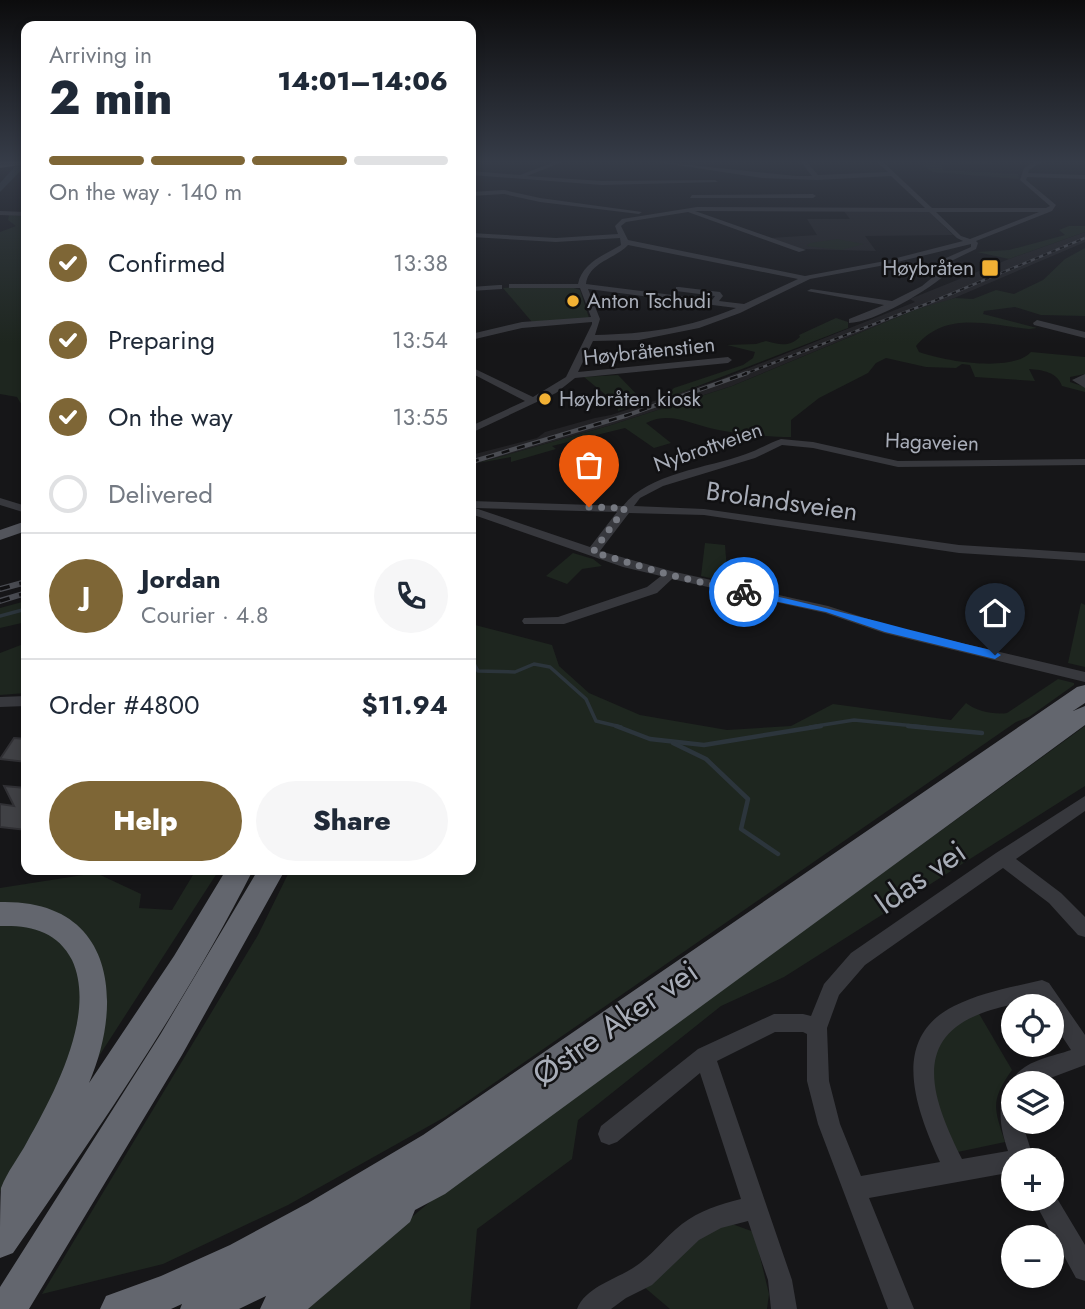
<!DOCTYPE html>
<meta charset="utf-8">
<style>
body{margin:0;font-family:Jost,sans-serif;background:#f6f6f7;color:#1f2937;height:100vh;display:flex;flex-direction:column;font-size:26px;white-space:nowrap}
*{box-sizing:border-box;margin:0}
p{font-size:23px;color:#747a83}
.icon{flex:none;width:38px;height:38px;fill:none;stroke:currentColor;stroke-width:2;stroke-linecap:round;stroke-linejoin:round}
.map{position:relative;flex:1;overflow:hidden}
.side{position:absolute;left:21px;top:21px;width:455px;height:854px;display:flex;flex-direction:column;background:#fff;border-radius:14px;box-shadow:0 4px 10px #0003}
.side>*{flex:none}
.fabs{position:absolute;left:1001px;top:994px;display:grid;gap:14px}
.fabs a{display:grid;place-items:center;width:63px;height:63px;border-radius:50%;background:#fff;box-shadow:0 4px 10px #0003;font-size:35px}
.pin{position:absolute;display:grid;place-items:center;width:60px;height:60px;color:#fff;margin:-72px -30px;border-radius:50% 50% 50% 0;rotate:-45deg;box-shadow:0 0 7px #0007}
.pin .icon{rotate:45deg}
.courier{position:absolute;display:grid;place-items:center;width:70px;height:70px;margin:-35px;border:5px solid #1a73e8;border-radius:50%;background:#fff;color:#222;box-shadow:0 2px 9px #0007}
.headline em{font-style:normal;font-weight:800}
.headline div{display:flex;flex-direction:column-reverse}
.headline{display:flex;align-items:center;justify-content:space-between;height:119px;padding:0 28px}
h1{font-size:46px;font-weight:800;line-height:52px}
.bar{display:grid;grid-template-columns:repeat(4,1fr);gap:10px 7px;align-content:center;height:84px;padding:0 28px}
.bar i{height:9px;border-radius:5px;background:#e0e1e3}
.bar .on{background:#7e6636}
.bar p{grid-column:span 4}
.line{display:flex;align-items:center;gap:18px;padding:0 28px;border-top:2px solid #e0e1e3}
.line div{flex:1}
.round{display:grid;place-items:center;flex:none;width:74px;height:74px;border-radius:37px;background:#f6f6f7}
ol{padding:0 28px;list-style:none}
li{display:flex;align-items:center;gap:21px;height:77px}
li p{margin-inline-start:auto}
li .icon{padding:7px;border-radius:50%;background:#7e6636;color:#fff;stroke-width:4}
li:last-child{color:#747a83}
li i{width:38px;height:38px;border:4px solid #e0e1e3;border-radius:50%}
.action{display:flex;gap:14px;margin-top:auto;padding:14px 28px}
.action a{flex:1;height:80px;border-radius:42px;background:#7e6636;color:#fff;font-size:28px;font-weight:800;line-height:80px;text-align:center}
.action a+a{background:#f6f6f7;color:#1f2937}
.map>svg:first-child{display:block}
.built{fill:#222225}
.green{fill:#1e261f}
.lines{fill:none;stroke-linecap:round;stroke-linejoin:round}
.stream-far1{stroke:#2c353c;stroke-width:3.5}
.stream{stroke:#2c353c;stroke-width:4.5}
.river{fill:#2c353c;fill-rule:evenodd}
.building{fill:#404145;stroke:#303034;stroke-width:2}
.minor{fill:#37383d;fill-rule:evenodd}
.major{fill:#53555c;fill-rule:evenodd}
.highway{fill:#63666e;fill-rule:evenodd}
.rail-far2-casing{stroke:#4a4c52;stroke-width:2.5}
.rail-far1-casing{stroke:#4a4c52;stroke-width:4.5}
.rail-casing{stroke:#4a4c52;stroke-width:6}
.rail-far2{stroke:#111113;stroke-width:2;stroke-dasharray:4.5;stroke-linecap:butt}
.rail-far1{stroke:#111113;stroke-width:2.5;stroke-dasharray:8;stroke-linecap:butt}
.rail{stroke:#111113;stroke-width:3.5;stroke-dasharray:10;stroke-linecap:butt}
.route{fill:#1a73e8}
.done{stroke:#757880;stroke-width:7;stroke-dasharray:0 12.6}
.poi-dot{fill:#f2b134;stroke:#111113;stroke-width:2.5}
.labels{text-anchor:middle;stroke-width:5;stroke-linejoin:round;paint-order:stroke}
.far-poi-label{font-size:21px;fill:#a8adb8;stroke:#111113;text-anchor:start}
.far-street-label{font-size:21px;fill:#a8adb8;stroke:#111113}
.street-label{font-size:26px;fill:#a8adb8;stroke:#111113}
.near-street-label{font-size:32px;fill:#a8adb8;stroke:#111113}
</style>
<div class="map">
<svg width="1085" height="1309" viewBox="0 0 1085 1309">
<rect width="100%" height="100%" fill="#161618"/>
<g class="built">
<polygon points="843,210 928,211 953,235 865,236 876,251 802,249 770,238 817,235 807,219 850,219"/>
<polygon points="1085,232 1085,242 945,302 917,309 732,386 608,426 471,465 471,455 537,438 545,432 595,418 611,415 719,380 915,302 910,299 1009,259"/>
</g>
<g class="green">
<polygon points="990,161 994,164 941,163 943,170 1018,174 1019,179 932,172 923,164"/>
<polygon points="9,215 26,216 26,412 17,397 0,394 0,232 16,226 8,220"/>
<polygon points="1069,226 1085,226 1085,232 1009,259 977,252 1009,250 1065,235 1059,230"/>
<polygon points="837,239 864,244 841,250 806,246 810,243"/>
<path d="M1085,248v68l-44,-1 -26,-8 -31,4 -1,3 54,14 -8,1c-39,-4 -83,-19 -113,17l3,6c25,9 93,21 112,0l54,5v17l-15,3v5l15,5v5l-23,-6c-5,-14 -19,-16 -33,-17l6,12 -60,-4 -5,-12 -8,-1 -6,4 -30,-1 -40,-9 -10,5 -8,10 -49,25 -28,22v17c-24,0 -54,-3 -77,-8 -24,-5 -44,-18 -68,-6l25,20 -17,5 -29,-20 -73,18 4,3 -45,13v-5l-33,6 130,-37 124,-40 185,-77 38,-11 18,1 23,-9 18,4 29,-14 22,-21z"/>
<polygon points="537,286 571,287 580,290 589,318 532,322 503,288"/>
<path d="M836,318l12,4v6l-176,68 -4,-2 6,-6 69,-23 10,-7 2,-6 -28,-7 29,-1 10,-3c14,4 23,6 34,-4l-1,-2z"/>
<polygon points="618,375 644,402 618,411 617,404 584,377"/>
<polygon points="705,543 725,545 728,582 701,576"/>
<polygon points="573,553 593,559 602,566 582,569 567,584 546,576"/>
<polygon points="26,601 26,622 0,628 0,608"/>
<polygon points="1081,603 1085,605 1085,667 1068,663"/>
<path d="M471,624l81,21 7,21 30,27 51,22 87,15 64,-4 42,-22 118,16 15,-17c10,8 28,12 41,10l51,-34 16,4v2l-45,32 -13,5 -571,395 -157,88 -125,59 -121,30 216,-359 32,-65h181z"/>
<polygon points="26,643 26,693 0,695 0,653"/>
<polygon points="1085,726 1085,786 784,977 721,1006 578,1120 572,1159 477,1229 470,1309 302,1309 431,1201"/>
<polygon points="196,870 219,870 90,1070 0,1192 0,888 96,873 141,894 139,908 172,910"/>
<path d="M978,1012l34,58c-22,31 -18,38 -7,72l-52,11 -18,-40 -3,-61 8,-16z"/>
<polygon points="719,1223 732,1224 754,1232 769,1294 767,1309 670,1309 643,1286"/>
</g>
<g class="lines">
<g class="stream-far1">
<polyline points="0,616 26,609"/>
<polyline points="471,658 478,671 515,672 534,664 550,667 586,699 596,721 621,727"/>
<polyline points="810,727 854,720 925,727"/>
</g>
<g class="stream">
<polyline points="616,726 650,739 704,745 821,726"/>
<polyline points="908,726 982,733"/>
<polyline points="673,743 706,759 748,799 741,829 778,854"/>
</g>
<polygon class="river" points="18,163 26,165 0,192 0,183"/>
</g>
<g class="building">
<polygon points="14,738 26,739 26,762 0,759"/>
<polygon points="4,786 26,788 26,830 0,827 0,804 14,806"/>
</g>
<g class="lines">
<g class="minor">
<polygon points="557,161 565,161 527,176 602,181 715,180 718,182 602,185 471,175 471,171 520,175"/>
<path d="M651,161l145,15h16l-12,-15h6l12,14 70,-3 -12,-11h6l50,47h114l4,-2 -30,-26 4,-12 12,-7h7l-14,9 -1,3 57,2v4l-58,-2 -1,3 30,25 -4,6 -76,30 2,2 -2,6 -31,15 -1,2 5,5c-17,18 -76,52 -100,52v-4l35,-14 -77,-14 4,-2 81,12 30,-15 18,-15 -4,-4 3,-6 32,-14v-3l-86,21 -75,14 -70,34 -41,15 -60,12 -46,1 -15,31 150,-15 4,3 -4,3 -153,15 -19,15 -85,40v-7l54,-25 -54,-28v-6l62,30 33,-20 26,-53v-2l-70,6 -51,12v-6l51,-12 69,-5 -11,-29h-71v-4h69c4,-21 26,-29 43,-39l-1,-7 -64,4 -85,-5v-4l85,5 62,-4 -3,-8 7,-7 75,-12 228,1 -34,-32 -74,4 -55,-2zM695,211l234,1 28,26 6,3 -78,20 -80,15 -177,-36 -7,-14 5,-4 62,-10 111,40 7,-2zM936,212h103l-69,27 -9,-3zM628,245l170,34 -54,25 -25,-3 4,-5 -3,-4 -41,-5h-3v4l39,5 -3,4 -126,-16c3,-22 29,-25 42,-39zM588,289l148,19c-47,20 -90,26 -141,27l5,-16z"/>
<polygon points="504,190 540,198 642,212 639,214 540,202 504,194 471,196 471,192"/>
<polygon points="692,195 813,194 816,196 813,198 690,198"/>
<polygon points="0,211 26,212 26,216 0,215"/>
<polygon points="499,285 502,285 502,289 471,291 471,287"/>
<polygon points="1037,320 1085,332 1085,338 1034,325 1033,323"/>
<polygon points="1085,374 1085,388 1072,380"/>
<path d="M781,439l32,3 85,19 187,-2v6l-187,2 -85,-19 -31,-3 -27,13 -92,28 -23,12 -6,8 70,3 255,36 126,8v8l-126,-8 -255,-38 -75,-2 -29,38 71,20 157,35 65,21 192,45v10l-201,-49 -59,-20 -153,-34 -15,14 -93,31h-40l-2,-3 2,-3 34,-1 89,-30 14,-11 -38,-9 -152,-53v-13l152,5c25,-33 85,-38 123,-52 12,-4 23,-11 35,-15zM475,508l142,4 -27,35z"/>
<polygon points="0,498 26,506 26,513 0,505"/>
<polygon points="26,696 26,706 0,707 0,697"/>
<path d="M1085,796v15l-69,48 45,34 24,24v20l-7,-2 -29,-32 -46,-35 -138,97 -26,30 -12,33 2,53 11,43 21,52 79,-14c-23,-51 -52,-123 14,-156 28,-14 59,-19 88,-26l7,3 36,52v30l-48,18h-24v5l-2,-5c9,-22 40,-26 60,-33l-19,-29v-15h-10l-5,-7c-20,5 -42,8 -62,17 -67,29 -37,94 -13,143l46,-8c-7,-21 -11,-39 -3,-60l8,-3v34h9l12,38h-21v12l-144,26 45,111h-26l-70,-185 -11,-43v-47l-4,-2h-28l-58,29 75,219 5,29h-26l-3,-29 -20,-59 -27,7 -22,12 -47,45 -26,13 -15,11h-34c9,-22 37,-29 56,-41 18,-11 32,-31 49,-44 17,-13 38,-20 59,-25l-41,-126 -83,69 -8,3 -8,-3 -3,-8 3,-8 97,-77 76,-35h29l8,2 13,-32 27,-31 145,-100z"/>
<polygon points="1052,1190 1085,1245 1085,1281 1076,1278 1033,1199 1052,1199"/>
</g>
<polygon class="major" points="26,521 26,531 0,540 0,530"/>
<g class="highway">
<polygon points="26,161 26,164 0,168 0,162"/>
<polygon points="1085,685 1085,703 1073,711 1085,706 1085,725 445,1194 415,1210 410,1222 308,1309 260,1309 266,1296 239,1309 180,1309 182,1304 171,1309 100,1309 106,1296 161,1276 230,1245 308,1203 423,1135 1077,687"/>
<path d="M226,870h27c-68,134 -155,260 -240,383l-13,5c0,-18 0,-54 1,-70 6,-16 18,-31 26,-46 27,-48 70,-128 45,-182 -15,-29 -41,-35 -72,-34v-24c113,-3 125,97 89,181l85,-127z"/>
<polygon points="258,870 285,870 182,1055 29,1309 0,1309 0,1287 160,1035"/>
</g>
<g class="rail-far2-casing">
<polyline id="rail-far2" points="742,375 934,301 1085,238"/>
</g>
<g class="rail-far1-casing">
<polyline id="rail-far1" points="471,462 628,415 747,373"/>
</g>
<g class="rail-casing">
<g id="rail">
<polyline points="0,589 26,582"/>
<polyline points="0,601 26,593"/>
</g>
</g>
<use href="#rail-far2" class="rail-far2"/>
<use href="#rail-far1" class="rail-far1"/>
<use href="#rail" class="rail"/>
</g>
<linearGradient id="sky" x2="0" y2="1"><stop stop-color="#0c0c0d"/><stop offset="0.47" stop-color="#363c48"/><stop offset="1" stop-color="#363c48" stop-opacity="0"/></linearGradient>
<rect width="1085" height="344" fill="url(#sky)"/>
<path class="route" d="M744,589c84,18 167,42 251,62l6,4 -6,4 -110,-27 -59,-20 -86,-18v-4z"/>
<g class="lines">
<polyline class="done" points="589,507 625,508 593,552 670,575 744,592"/>
</g>
<g class="poi-dot">
<rect x="981" y="259" width="18" height="18" rx="3.5"/>
<circle cx="573" cy="301" r="7"/>
<circle cx="545" cy="399" r="7"/>
</g>
<g class="labels">
<g class="far-poi-label">
<text x="974" y="275" text-anchor="end">Høybråten</text>
<text x="587" y="308">Anton Tschudi</text>
<text x="559" y="406">Høybråten kiosk</text>
</g>
<g class="far-street-label">
<text transform="translate(649 351) rotate(-6)" y="7">Høybråtenstien</text>
<text transform="translate(932 442) rotate(2)" y="7">Hagaveien</text>
<text transform="translate(708 447) rotate(-19)" y="7">Nybrottveien</text>
</g>
<g class="street-label">
<text transform="translate(782 501) rotate(8)" y="9">Brolandsveien</text>
</g>
<g class="near-street-label">
<text transform="translate(920 877) rotate(-35)" y="11">Idas vei</text>
<text transform="translate(615 1023) rotate(-35)" y="11">Østre Aker vei</text>
</g>
</g>
</svg>
<div class="fabs">
<a><svg class="icon" aria-label="locate" viewBox="0 0 24 24"><circle cx="12" cy="12" r="6"/><path d="M12 2v4M12 18v4M2 12h4M18 12h4"/></svg></a>
<a><svg class="icon" aria-label="layers" viewBox="0 0 24 24"><path d="M12 4l9 5-9 5-9-5zM3 14l9 5 9-5"/></svg></a>
<a>+</a>
<a>−</a>
</div>
<div class="pin" style="left:589px;top:507px;background:#ea580c"><svg class="icon" aria-label="bag" viewBox="0 0 24 24"><path d="M5 8h14l-1 12H6zM9 8a3 3 0 0 1 6 0"/></svg></div>
<div class="pin" style="left:995px;top:655px;background:#1f2937"><svg class="icon" aria-label="home" viewBox="0 0 24 24"><path d="M3 11l9-7 9 7M6 9v11h12V9"/></svg></div>
<div class="courier" style="left:744px;top:592px"><svg class="icon" aria-label="bike" viewBox="0 0 24 24"><circle cx="6" cy="16" r="4"/><circle cx="18" cy="16" r="4"/><path d="M6 16l4-8h5l3 8M10 8l3 8H6M13 5h3"/></svg></div>
<section class="side">
<div class="headline"><div><h1>2 min</h1><p>Arriving in</p></div><em>14:01–14:06</em></div>
<div class="bar"><i class="on"></i><i class="on"></i><i class="on"></i><i></i><p>On the way · 140 m</p></div>
<ol>
<li><svg class="icon" aria-label="check" viewBox="0 0 24 24"><path d="M5 12l5 5 9-10"/></svg>Confirmed<p>13:38</p></li>
<li><svg class="icon" aria-label="check" viewBox="0 0 24 24"><path d="M5 12l5 5 9-10"/></svg>Preparing<p>13:54</p></li>
<li><svg class="icon" aria-label="check" viewBox="0 0 24 24"><path d="M5 12l5 5 9-10"/></svg>On the way<p>13:55</p></li>
<li><i></i>Delivered</li>
</ol>
<div class="line" style="height:126px"><b class="round" style="background:#7e6636;color:#fff">J</b><div><b>Jordan</b><p>Courier · 4.8</p></div><a class="round"><svg class="icon" aria-label="phone" viewBox="0 0 24 24"><path d="M5 4h4l2 5-3 2q2 4 5 5l2-3 5 2v4C11 20 4 13 5 4z"/></svg></a></div>
<div class="line" style="height:91px"><div>Order #4800</div><b>$11.94</b></div>
<div class="action"><a>Help</a><a>Share</a></div>
</section>
</div>
